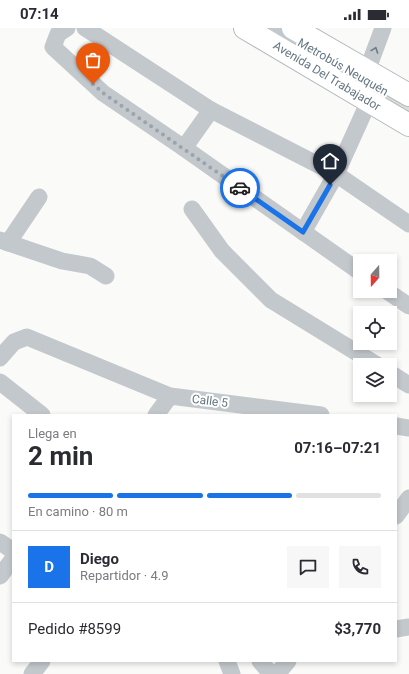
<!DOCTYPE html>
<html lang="es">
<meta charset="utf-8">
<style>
body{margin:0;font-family:Roboto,sans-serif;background:#f7f7f7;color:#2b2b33;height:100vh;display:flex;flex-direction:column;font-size:15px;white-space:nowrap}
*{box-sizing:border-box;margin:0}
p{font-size:13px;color:#7c7c81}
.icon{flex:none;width:22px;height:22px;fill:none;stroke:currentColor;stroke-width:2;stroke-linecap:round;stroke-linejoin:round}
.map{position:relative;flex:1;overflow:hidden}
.side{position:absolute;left:12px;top:386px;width:385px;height:248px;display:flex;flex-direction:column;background:#fff;border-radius:0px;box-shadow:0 2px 6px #0003}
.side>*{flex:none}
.needle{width:26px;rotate:200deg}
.fabs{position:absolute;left:353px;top:226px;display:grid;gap:8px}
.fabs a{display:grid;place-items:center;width:44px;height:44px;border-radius:0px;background:#fff;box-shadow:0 2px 6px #0003;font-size:20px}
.pin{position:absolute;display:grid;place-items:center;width:34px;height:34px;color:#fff;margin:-41px -17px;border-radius:50% 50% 50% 0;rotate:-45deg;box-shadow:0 0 4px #0007}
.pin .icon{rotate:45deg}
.courier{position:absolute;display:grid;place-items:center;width:40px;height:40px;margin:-20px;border:3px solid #1a73e8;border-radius:50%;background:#fff;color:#222;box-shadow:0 1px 5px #0007}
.headline em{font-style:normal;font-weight:700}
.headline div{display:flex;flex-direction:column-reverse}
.headline{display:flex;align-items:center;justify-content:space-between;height:68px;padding:0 16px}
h1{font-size:26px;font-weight:700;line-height:30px}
.bar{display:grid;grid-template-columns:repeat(4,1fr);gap:6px 4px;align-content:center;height:48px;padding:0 16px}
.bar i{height:5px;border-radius:3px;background:#e1e1e2}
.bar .active{background:#1a73e8}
.bar p{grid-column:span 4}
.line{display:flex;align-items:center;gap:10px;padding:0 16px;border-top:1px solid #e1e1e2}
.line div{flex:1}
.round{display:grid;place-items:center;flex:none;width:42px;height:42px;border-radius:0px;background:#f7f7f7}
.status{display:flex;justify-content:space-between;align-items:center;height:28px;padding:0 20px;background:#fff;direction:ltr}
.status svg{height:11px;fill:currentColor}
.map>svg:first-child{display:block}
.green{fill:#dadfd7}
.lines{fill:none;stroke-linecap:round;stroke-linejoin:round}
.major-casing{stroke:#b5babe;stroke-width:24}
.minor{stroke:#c3c8cc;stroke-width:17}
.major{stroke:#fff;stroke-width:22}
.oneway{stroke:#6a7a87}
.done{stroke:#99a4ac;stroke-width:4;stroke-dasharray:0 7.2}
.route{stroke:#1a73e8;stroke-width:5}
.labels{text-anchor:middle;stroke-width:4;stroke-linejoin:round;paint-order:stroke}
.street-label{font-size:12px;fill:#657683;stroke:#fff}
</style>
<div class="status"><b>07:14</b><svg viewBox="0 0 49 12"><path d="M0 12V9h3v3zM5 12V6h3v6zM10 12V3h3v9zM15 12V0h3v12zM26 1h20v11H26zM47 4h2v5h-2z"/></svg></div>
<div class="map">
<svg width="409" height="646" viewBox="0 0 409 646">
<rect width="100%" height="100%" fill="#fafaf8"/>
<polygon class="green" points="266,0 274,0 409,79 409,85"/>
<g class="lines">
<g class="major-casing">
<g id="major">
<polyline points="245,0 409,97"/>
<polyline points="293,0 409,67"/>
</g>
</g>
<g class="minor">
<polyline points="67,0 58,6 53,19 103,65 184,120"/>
<polyline points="85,0 211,82 336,146 409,196"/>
<polyline points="278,0 302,14"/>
<polyline points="367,43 383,0"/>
<polyline points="211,82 184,120 360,244"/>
<polyline points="192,181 222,223 271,272 377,337"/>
<polyline points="303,204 336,146 369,73"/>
<polyline points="0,212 62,233 90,238 106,248"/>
<polyline points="8,215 39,169"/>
<polyline points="387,263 409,278"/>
<polyline points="0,330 14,314 27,309 170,368 321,387"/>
<polyline points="390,345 409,357"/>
<polyline points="0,354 42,387"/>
<polyline points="156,387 170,368"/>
<polyline points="396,398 409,400"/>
<polyline points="396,488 409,470"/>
<polyline points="0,514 13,523"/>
<polyline points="0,548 13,531"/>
<polyline points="396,601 409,599"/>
<polyline points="227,633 232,646"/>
<polyline points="260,633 271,646"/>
<polyline points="32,646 42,633"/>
<polyline points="277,646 288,633"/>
</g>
<use href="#major" class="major"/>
</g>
<defs><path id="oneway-chevron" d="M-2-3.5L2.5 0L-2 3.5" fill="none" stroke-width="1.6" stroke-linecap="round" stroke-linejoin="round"/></defs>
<use class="oneway" href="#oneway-chevron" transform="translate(375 22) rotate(-70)"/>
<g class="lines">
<polyline class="done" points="93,56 103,65 240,160"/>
<polyline class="route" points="240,160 303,204 330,157"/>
</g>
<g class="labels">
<g class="street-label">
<text transform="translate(343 39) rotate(30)" y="4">Metrobús Neuquén</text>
<text transform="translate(327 48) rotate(31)" y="4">Avenida Del Trabajador</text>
<text transform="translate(210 373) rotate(7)" y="4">Calle 5</text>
</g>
</g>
</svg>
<div class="fabs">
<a><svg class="needle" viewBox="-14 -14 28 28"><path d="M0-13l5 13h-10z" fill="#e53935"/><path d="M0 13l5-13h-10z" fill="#7c7c81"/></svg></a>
<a><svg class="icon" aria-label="locate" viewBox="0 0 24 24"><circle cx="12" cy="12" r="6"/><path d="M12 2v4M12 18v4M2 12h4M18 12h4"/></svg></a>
<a><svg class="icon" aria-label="layers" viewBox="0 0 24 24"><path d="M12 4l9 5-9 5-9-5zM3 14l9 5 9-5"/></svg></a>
</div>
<div class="pin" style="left:93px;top:56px;background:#ea580c"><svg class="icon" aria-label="bag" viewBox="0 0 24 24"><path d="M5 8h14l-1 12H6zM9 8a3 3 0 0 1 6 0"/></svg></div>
<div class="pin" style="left:330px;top:157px;background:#1f2937"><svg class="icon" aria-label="home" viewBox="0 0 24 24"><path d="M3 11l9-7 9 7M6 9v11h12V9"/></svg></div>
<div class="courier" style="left:240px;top:160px"><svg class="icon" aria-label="car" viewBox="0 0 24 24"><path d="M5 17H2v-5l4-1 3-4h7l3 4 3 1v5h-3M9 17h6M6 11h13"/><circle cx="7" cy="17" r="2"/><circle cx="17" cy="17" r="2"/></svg></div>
<section class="side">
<div class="headline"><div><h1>2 min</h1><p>Llega en</p></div><em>07:16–07:21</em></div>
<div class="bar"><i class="active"></i><i class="active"></i><i class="active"></i><i></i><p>En camino · 80 m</p></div>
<div class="line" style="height:72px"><b class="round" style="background:#1a73e8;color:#fff">D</b><div><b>Diego</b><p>Repartidor · 4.9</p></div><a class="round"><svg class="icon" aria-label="chat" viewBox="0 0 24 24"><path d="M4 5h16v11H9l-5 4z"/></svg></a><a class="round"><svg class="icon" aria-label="phone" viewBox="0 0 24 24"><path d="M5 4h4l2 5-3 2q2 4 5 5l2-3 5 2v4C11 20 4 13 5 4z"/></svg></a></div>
<div class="line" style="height:52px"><div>Pedido #8599</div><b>$3,770</b></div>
</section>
</div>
